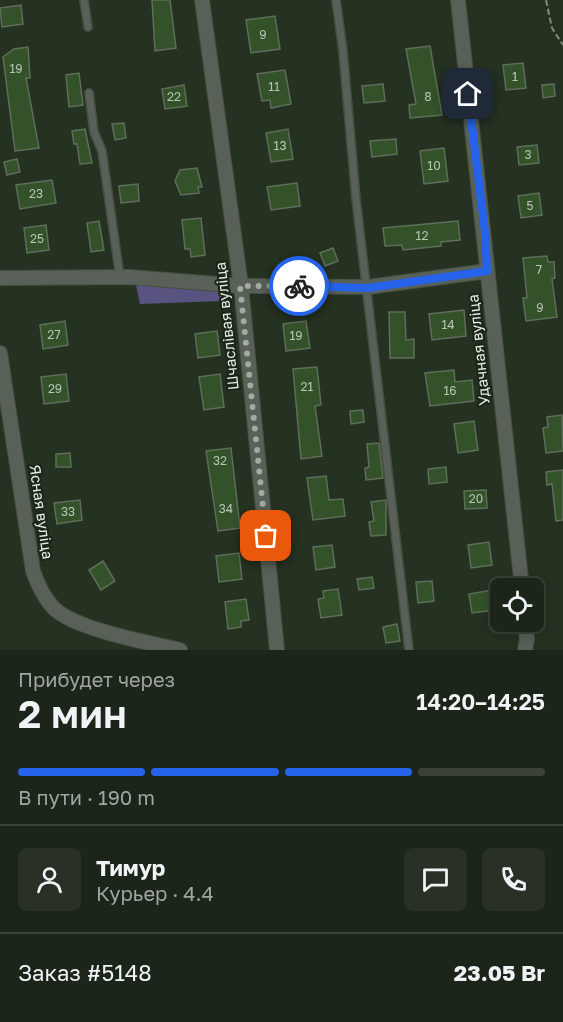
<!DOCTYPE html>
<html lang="ru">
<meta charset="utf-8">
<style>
body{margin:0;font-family:"Golos Text",sans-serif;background:#293126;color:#f1f3f6;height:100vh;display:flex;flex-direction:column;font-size:22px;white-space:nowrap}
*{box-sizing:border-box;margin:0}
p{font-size:20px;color:#a0a5a2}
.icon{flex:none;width:33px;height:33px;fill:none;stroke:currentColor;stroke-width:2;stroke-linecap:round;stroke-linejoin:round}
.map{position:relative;height:650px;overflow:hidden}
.details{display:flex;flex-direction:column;background:#1c2519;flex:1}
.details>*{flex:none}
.fabs{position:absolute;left:490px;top:578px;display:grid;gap:12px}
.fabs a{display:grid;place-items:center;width:54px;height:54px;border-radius:9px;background:#1c2519;box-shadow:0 3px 15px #0003,0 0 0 2px #3a4238;font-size:30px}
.pin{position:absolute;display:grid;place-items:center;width:51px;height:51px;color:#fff;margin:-26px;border-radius:12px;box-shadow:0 3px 9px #0006}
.courier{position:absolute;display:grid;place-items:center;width:60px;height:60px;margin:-30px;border:4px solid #2563eb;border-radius:50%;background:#fff;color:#222;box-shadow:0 2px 8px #0007}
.head em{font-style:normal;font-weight:600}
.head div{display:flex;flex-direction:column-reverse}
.head{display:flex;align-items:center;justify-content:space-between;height:102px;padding:0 18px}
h1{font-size:39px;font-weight:600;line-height:45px}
.bar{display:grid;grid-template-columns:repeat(4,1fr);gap:9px 6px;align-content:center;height:72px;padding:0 18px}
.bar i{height:8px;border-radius:4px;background:#3a4238}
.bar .selected{background:#2563eb}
.bar p{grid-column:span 4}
.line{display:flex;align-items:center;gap:15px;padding:0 18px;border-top:2px solid #3a4238}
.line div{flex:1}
.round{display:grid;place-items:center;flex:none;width:63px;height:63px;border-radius:9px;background:#293126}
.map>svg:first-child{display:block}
.forest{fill:#585381}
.building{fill:#33522a;stroke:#5f6d5b;stroke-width:1.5}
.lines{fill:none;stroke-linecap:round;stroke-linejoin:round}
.lane-casing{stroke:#444f40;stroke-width:10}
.street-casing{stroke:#444f40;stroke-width:16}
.path{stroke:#818b7e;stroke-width:2;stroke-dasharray:6 3;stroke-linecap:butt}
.lane{stroke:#596058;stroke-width:7}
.street{stroke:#596058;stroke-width:14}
.done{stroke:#a2ab9f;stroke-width:6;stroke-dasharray:0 10.8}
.route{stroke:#2563eb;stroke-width:8}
.labels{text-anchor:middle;stroke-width:4.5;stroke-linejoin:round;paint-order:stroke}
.number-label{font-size:12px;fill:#b8c6b5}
.street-label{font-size:15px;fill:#e5ede3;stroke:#1b2718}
</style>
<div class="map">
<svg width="563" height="650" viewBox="0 0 563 650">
<rect width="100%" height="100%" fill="#253121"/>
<polygon class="forest" points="136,285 224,291 222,301 140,304"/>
<g class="building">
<polygon points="152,0 170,0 176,48 155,51"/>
<polygon points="21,5 23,24 2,27 0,8"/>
<polygon points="275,16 280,49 251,53 246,20"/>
<polygon points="430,46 442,115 410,118 409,105 416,104 406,49"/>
<polygon points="28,47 30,78 26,78 39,148 15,151 3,57 14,49"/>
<polygon points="523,63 526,88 506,90 503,65"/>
<polygon points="285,70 291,104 271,108 270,100 262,101 257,74"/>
<polygon points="79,73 83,105 69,107 66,75"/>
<polygon points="383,84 385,101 364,103 362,86"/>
<polygon points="554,84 555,96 543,98 542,85"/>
<polygon points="184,85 187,106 165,109 162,89"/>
<polygon points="124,123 126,138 115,140 112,124"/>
<polygon points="85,129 92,163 80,164 77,144 74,144 72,131"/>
<polygon points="288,129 293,159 271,162 266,133"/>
<polygon points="396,139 397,154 372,157 370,141"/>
<polygon points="537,145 539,163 519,165 517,147"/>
<polygon points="444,148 448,181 424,184 420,151"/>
<polygon points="17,159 20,172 7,175 4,162"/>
<polygon points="197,168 202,187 198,187 199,193 181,195 175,181 180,170"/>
<polygon points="52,180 56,203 20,209 16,185"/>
<polygon points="297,183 300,206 271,210 267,187"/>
<polygon points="138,184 139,201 121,203 119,186"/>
<polygon points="539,193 542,215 521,218 518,196"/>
<polygon points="201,218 205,255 191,257 190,249 185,249 182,220"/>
<polygon points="99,221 104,250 91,252 87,223"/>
<polygon points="458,221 460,240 441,242 441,246 403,250 402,245 385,246 383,228"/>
<polygon points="46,225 49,250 27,253 24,228"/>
<polygon points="333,248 338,261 325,266 320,253"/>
<polygon points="547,256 548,262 554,262 555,278 552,279 557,317 526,321 523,298 527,298 523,258"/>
<polygon points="464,310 466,336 432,340 429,314"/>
<polygon points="389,312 405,312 406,340 414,339 414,358 390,358"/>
<polygon points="65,321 68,345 43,349 40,325"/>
<polygon points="306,321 310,348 286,351 283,324"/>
<polygon points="217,331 220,355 198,358 195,334"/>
<polygon points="317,367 321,405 315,406 322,456 301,459 293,369"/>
<polygon points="454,370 455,382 472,380 474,401 430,406 425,373"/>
<polygon points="66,374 69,401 44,404 41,377"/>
<polygon points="220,374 224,407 204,410 199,377"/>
<polygon points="363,410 364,422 351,424 350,411"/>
<polygon points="562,415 563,451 546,453 543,428 548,427 547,417"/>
<polygon points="474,421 478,450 458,453 454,424"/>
<polygon points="379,443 383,478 366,480 365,468 369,467 367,444"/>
<polygon points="231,448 240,528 218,531 206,451"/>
<polygon points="70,453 71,467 56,467 56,454"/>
<polygon points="446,467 447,482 429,484 428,469"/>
<polygon points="563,470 563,520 556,521 552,484 547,485 546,472"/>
<polygon points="326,476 329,500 343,499 345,516 313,520 307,478"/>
<polygon points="486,490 487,508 465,509 464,491"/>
<polygon points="80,500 82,520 57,524 54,503"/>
<polygon points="386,500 386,535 371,536 369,522 374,521 371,502"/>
<polygon points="489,542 492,565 471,568 468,545"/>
<polygon points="332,545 335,567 316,570 313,547"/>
<polygon points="239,553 242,579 219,582 216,556"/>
<polygon points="103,561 115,581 101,590 89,570"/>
<polygon points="372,577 374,588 359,590 357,579"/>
<polygon points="432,581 434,601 418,603 416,582"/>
<polygon points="338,589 342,615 321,618 318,599 324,598 323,591"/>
<polygon points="492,590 495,610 472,613 469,594"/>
<polygon points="246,599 249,620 241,621 241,627 228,629 225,602"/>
<polygon points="397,624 400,641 386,643 383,627"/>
</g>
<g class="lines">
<g class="lane-casing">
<g id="lane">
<polyline points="84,0 88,27"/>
<polyline points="336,0 343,51 356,199 409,650"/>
<polyline points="89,93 94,132 102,151 120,277"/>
</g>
</g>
<g class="street-casing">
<g id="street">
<polyline points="202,0 241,286 277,650"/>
<polyline points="458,0 522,588"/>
<polyline points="0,278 130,277 241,286 368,287 487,271"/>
<path d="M0,353l33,218c5,14 12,30 24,40 26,20 90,31 123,39"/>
<polyline points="525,650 527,639 525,621"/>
</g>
</g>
<polyline class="path" points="546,0 552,28 563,45"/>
<use href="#lane" class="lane"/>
<use href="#street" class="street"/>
</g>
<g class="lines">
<polyline class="done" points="266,536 240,286 299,286"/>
<polyline class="route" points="299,286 368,288 487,271 485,232 468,94"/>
</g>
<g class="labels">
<g class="number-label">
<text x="263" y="39">9</text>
<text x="16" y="73">19</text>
<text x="515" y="81">1</text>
<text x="274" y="91">11</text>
<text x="174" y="101">22</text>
<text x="428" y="101">8</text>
<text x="280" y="150">13</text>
<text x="528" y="159">3</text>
<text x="434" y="170">10</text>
<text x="36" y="198">23</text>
<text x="530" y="210">5</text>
<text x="422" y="240">12</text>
<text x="37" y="243">25</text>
<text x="539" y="274">7</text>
<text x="540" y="312">9</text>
<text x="448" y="329">14</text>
<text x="54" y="339">27</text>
<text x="296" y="340">19</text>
<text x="307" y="391">21</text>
<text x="55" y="393">29</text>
<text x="450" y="395">16</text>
<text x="220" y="465">32</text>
<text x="476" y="503">20</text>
<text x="226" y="513">34</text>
<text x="68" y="516">33</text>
</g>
<g class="street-label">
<text transform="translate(227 326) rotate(-96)" y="5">Шчаслівая вуліца</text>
<text transform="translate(479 350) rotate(-96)" y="5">Удачная вуліца</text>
<text transform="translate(41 512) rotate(82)" y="5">Ясная вуліца</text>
</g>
</g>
</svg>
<div class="fabs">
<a><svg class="icon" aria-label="locate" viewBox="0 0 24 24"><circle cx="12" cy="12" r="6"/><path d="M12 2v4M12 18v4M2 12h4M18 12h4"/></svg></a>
</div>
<div class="pin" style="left:266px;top:536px;background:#ea580c"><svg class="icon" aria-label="bag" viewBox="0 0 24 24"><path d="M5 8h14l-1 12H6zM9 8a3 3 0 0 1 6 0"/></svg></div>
<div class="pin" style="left:468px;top:94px;background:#1f2937"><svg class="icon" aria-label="home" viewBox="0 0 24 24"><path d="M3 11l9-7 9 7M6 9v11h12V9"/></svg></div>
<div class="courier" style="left:299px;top:286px"><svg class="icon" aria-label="bike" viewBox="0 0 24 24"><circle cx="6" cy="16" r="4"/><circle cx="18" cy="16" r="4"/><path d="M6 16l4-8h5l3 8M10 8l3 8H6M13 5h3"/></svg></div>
</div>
<section class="details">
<div class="head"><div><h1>2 мин</h1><p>Прибудет через</p></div><em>14:20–14:25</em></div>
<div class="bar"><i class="selected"></i><i class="selected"></i><i class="selected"></i><i></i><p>В пути · 190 m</p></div>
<div class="line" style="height:108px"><a class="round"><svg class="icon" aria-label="person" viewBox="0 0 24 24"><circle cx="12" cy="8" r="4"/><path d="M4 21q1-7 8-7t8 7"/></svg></a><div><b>Тимур</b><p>Курьер · 4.4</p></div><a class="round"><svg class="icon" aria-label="chat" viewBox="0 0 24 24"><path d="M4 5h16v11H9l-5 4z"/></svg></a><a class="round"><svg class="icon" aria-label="phone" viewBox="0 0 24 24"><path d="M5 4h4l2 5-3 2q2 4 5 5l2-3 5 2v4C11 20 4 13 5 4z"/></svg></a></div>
<div class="line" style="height:78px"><div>Заказ #5148</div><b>23.05 Br</b></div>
</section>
